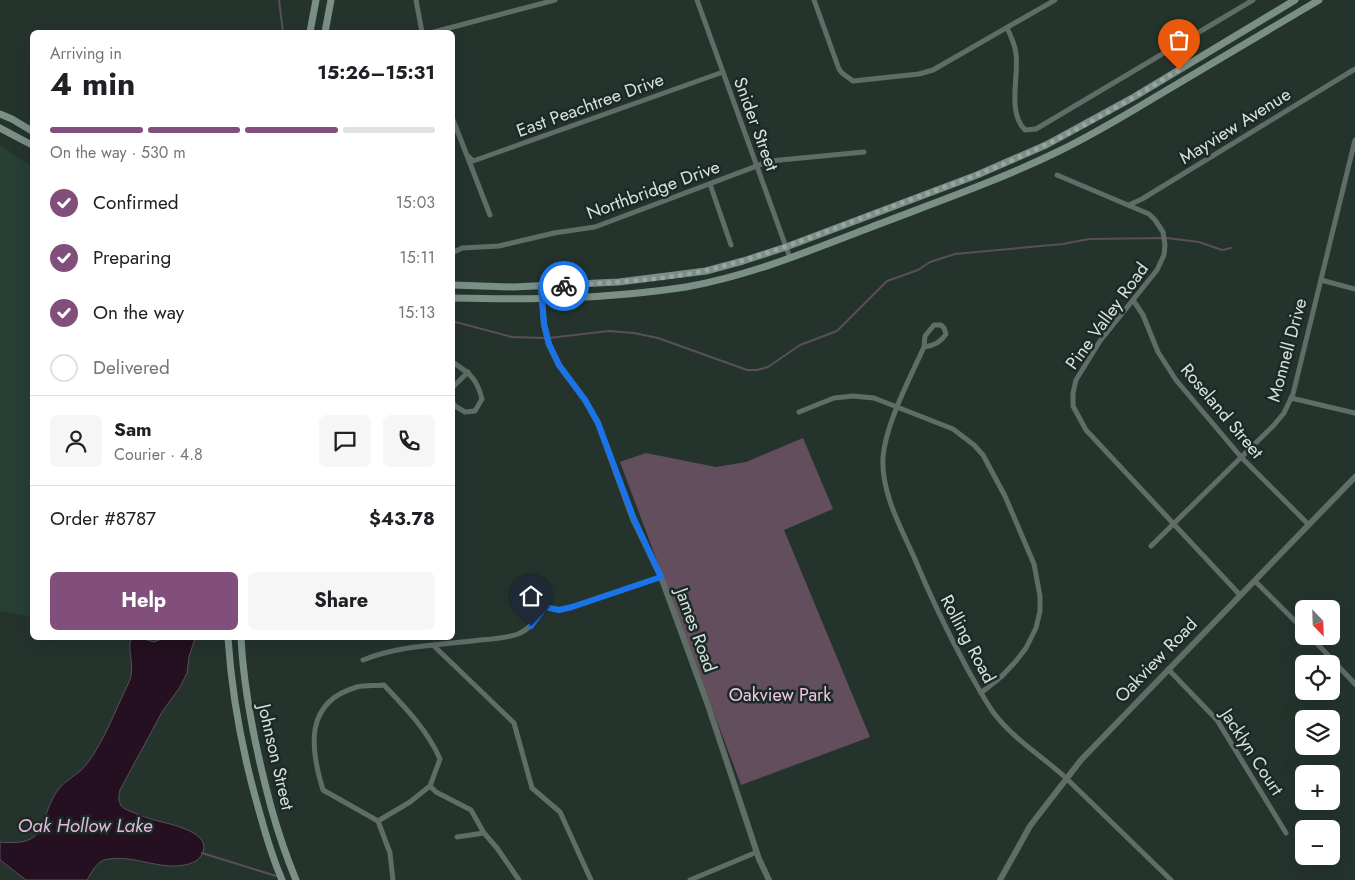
<!DOCTYPE html>
<meta charset="utf-8">
<style>
body{margin:0;font-family:Jost,sans-serif;background:#f6f6f6;color:#202124;height:100vh;display:flex;flex-direction:column;font-size:19px;white-space:nowrap}
*{box-sizing:border-box;margin:0}
p{font-size:16px;color:#757577}
.icon{flex:none;width:28px;height:28px;fill:none;stroke:currentColor;stroke-width:2;stroke-linecap:round;stroke-linejoin:round}
.map{position:relative;flex:1;overflow:hidden}
.sheet{position:absolute;left:30px;top:30px;width:425px;height:610px;display:flex;flex-direction:column;background:#fff;border-radius:8px;box-shadow:0 5px 20px #0002}
.sheet>*{flex:none}
.needle{width:32px;rotate:157deg}
.tools{position:absolute;left:1295px;top:600px;display:grid;gap:10px}
.tools a{display:grid;place-items:center;width:45px;height:45px;border-radius:8px;background:#fff;box-shadow:0 5px 20px #0002;font-size:25px}
.pin{position:absolute;display:grid;place-items:center;width:42px;height:42px;color:#fff;margin:-51px -21px;border-radius:50% 50% 50% 0;rotate:-45deg;box-shadow:0 0 5px #0007}
.pin .icon{rotate:45deg}
.courier{position:absolute;display:grid;place-items:center;width:50px;height:50px;margin:-25px;border:4px solid #1a73e8;border-radius:50%;background:#fff;color:#222;box-shadow:0 1px 6px #0007}
.summary em{font-style:normal;font-weight:700}
.summary div{display:flex;flex-direction:column-reverse}
.summary{display:flex;align-items:center;justify-content:space-between;height:85px;padding:0 20px}
h1{font-size:32px;font-weight:700;line-height:38px}
.bar{display:grid;grid-template-columns:repeat(4,1fr);gap:8px 5px;align-content:center;height:60px;padding:0 20px}
.bar i{height:6px;border-radius:4px;background:#e0e0e0}
.bar .current{background:#824f7c}
.bar p{grid-column:span 4}
.line{display:flex;align-items:center;gap:12px;padding:0 20px;border-top:1px solid #e0e0e0}
.line div{flex:1}
.round{display:grid;place-items:center;flex:none;width:52px;height:52px;border-radius:8px;background:#f6f6f6}
ol{padding:0 20px;list-style:none}
li{display:flex;align-items:center;gap:15px;height:55px}
li p{margin-inline-start:auto}
li .icon{padding:5px;border-radius:50%;background:#824f7c;color:#fff;stroke-width:4}
li:last-child{color:#757577}
li i{width:28px;height:28px;border:2px solid #e0e0e0;border-radius:50%}
.action{display:flex;gap:10px;margin-top:auto;padding:10px 20px}
.action a{flex:1;height:58px;border-radius:8px;background:#824f7c;color:#fff;font-size:20px;font-weight:700;line-height:58px;text-align:center}
.action a+a{background:#f6f6f6;color:#202124}
.map>svg:first-child{display:block}
.built{fill:#273f35}
.green{fill:#634e5e}
.water{fill:#241020;stroke:#5a4f59}
.lines{fill:none;stroke-linecap:round;stroke-linejoin:round}
.stream{stroke:#5a4f59;stroke-width:2}
.minor{stroke:#606d67;stroke-width:5}
.tertiary{stroke:#606d67;stroke-width:6}
.secondary{stroke:#7a9086;stroke-width:7}
.done{stroke:#99a5a0;stroke-width:5;stroke-dasharray:0 9}
.route{stroke:#1a73e8;stroke-width:6}
.labels{text-anchor:middle;stroke-width:5;stroke-linejoin:round;paint-order:stroke}
.street-label{font-size:18px;fill:#d8e2de;stroke:#1b2a24}
.park-label{font-size:18px;fill:#f3c4e9;stroke:#1b2a24}
.water-label{font-size:19px;font-style:italic;fill:#e5b6db;stroke:#1b2a24}
</style>
<div class="map">
<svg width="1355" height="880" viewBox="0 0 1355 880">
<rect width="100%" height="100%" fill="#24342d"/>
<polygon class="built" points="0,145 32,167 32,617 0,611"/>
<polygon class="green" points="803,438 833,509 784,530 870,737 741,785 620,462 646,453 716,467 746,462"/>
<path class="water" d="M133,638h8l13,4 10,-4h31l-6,19 -2,16 -7,14 -18,25 -42,78c-2,7 -2,15 5,19 10,4 19,8 29,11 15,4 62,12 47,36 -5,8 -19,10 -28,10 -22,0 -46,-12 -69,-6 -8,3 -13,13 -17,20h-61l-26,-20v-18c52,5 37,-23 58,-52 7,-10 20,-15 28,-25 15,-19 26,-46 36,-68 3,-7 7,-14 9,-21 2,-12 -2,-23 -1,-34z"/>
<g class="lines">
<g class="stream">
<polyline points="279,0 283,32"/>
<polyline points="452,321 512,337 544,338"/>
<polyline points="549,338 609,331 634,333 658,338 747,370 757,370 768,367 800,345 837,331 887,281 918,270 930,262 955,254 1063,244 1089,239 1167,238 1199,242 1222,250 1231,248"/>
<polyline points="202,853 276,876"/>
</g>
<g class="minor">
<polyline points="416,0 422,32"/>
<polyline points="697,0 790,258"/>
<polyline points="814,0 839,69 842,73 853,81 919,74 933,70 1055,0"/>
<path d="M1007,28c4,8 8,16 9,26 3,23 -9,58 9,76l11,-1 217,-129"/>
<polyline points="434,32 555,0"/>
<polyline points="452,117 490,215"/>
<polyline points="468,156 473,161 476,160 723,72"/>
<polyline points="1057,175 1149,214 1155,220 1163,232 1165,245 1164,255 1157,270 1100,341 1076,380 1073,393 1073,406 1086,430 1240,595"/>
<polyline points="710,184 731,245"/>
<polyline points="1129,205 1142,199 1355,69"/>
<polyline points="452,253 462,248 499,246 554,233 595,227 770,161 864,152"/>
<polyline points="1321,280 1355,289"/>
<polyline points="1133,300 1143,315 1158,352 1176,380 1241,457 1309,525"/>
<path d="M924,347c10,-1 17,-5 22,-13l-2,-6 -3,-3h-7l-9,11 -1,11c-14,31 -38,76 -41,110 -2,35 17,69 31,100 16,39 34,76 54,113 8,14 16,29 25,42 20,27 49,44 73,66l105,102"/>
<path d="M452,362c18,11 25,17 30,37l-7,12 -10,1 -10,-6 -3,-5"/>
<polyline points="452,388 468,372"/>
<polyline points="1291,398 1355,413"/>
<polyline points="799,412 834,398 853,396 874,398 953,429 974,445 983,455 1005,496 1034,564 1040,596 1040,611 1036,628 1026,648 1016,661 1002,676 981,693"/>
<polyline points="1151,546 1274,425 1284,413 1293,394 1355,140"/>
<polyline points="1255,581 1304,630"/>
<polyline points="1310,636 1355,684"/>
<polyline points="434,646 514,723 532,788 560,812 591,880"/>
<path d="M363,660c36,-15 78,-15 117,-20 12,-1 27,-2 38,-6 13,-5 19,-17 27,-27l14,3 13,-3 89,-30"/>
<polyline points="1168,669 1217,720 1286,833"/>
<path d="M430,786l-20,16 -32,19 -55,-31c-13,-42 -19,-88 34,-103 8,-2 18,-1 27,-2 21,22 44,46 56,74l-10,27 6,6 35,18 13,23"/>
<polyline points="378,821 390,853 393,880"/>
<polyline points="457,837 484,833 497,848 519,880"/>
<polyline points="690,880 757,852"/>
</g>
<g class="tertiary">
<polyline points="541,287 544,324 549,345 559,365 585,400 598,423 633,519 661,577 709,708 759,859 769,880"/>
<polyline points="1000,880 1030,826 1081,760 1355,477"/>
</g>
<g class="secondary">
<polyline points="310,32 316,0"/>
<polyline points="325,32 331,0"/>
<polyline points="0,114 12,119 32,131"/>
<polyline points="0,128 32,145"/>
<polyline points="452,285 513,287 619,282 706,271 743,261 786,247 977,175 1046,145 1134,97 1295,0"/>
<path d="M452,298c79,2 157,1 234,-11 63,-11 123,-36 183,-59 62,-24 126,-46 186,-75 36,-17 69,-37 102,-57 54,-32 108,-64 162,-96"/>
<path d="M228,638c4,60 15,118 32,176 6,22 13,45 22,66"/>
<path d="M241,638c3,57 15,113 30,169 7,25 15,49 25,73"/>
</g>
</g>
<g class="lines">
<path class="done" d="M564,286c47,-4 96,-5 143,-16 56,-13 110,-35 165,-56 58,-22 119,-42 175,-70 46,-22 89,-48 132,-74"/>
<polyline class="route" points="531,626 545,607 559,610 572,607 661,577 634,519 598,423 585,400 559,365 549,344 544,324 541,287 564,286"/>
</g>
<g class="labels">
<g class="street-label">
<text transform="translate(590 105) rotate(-20)" y="6">East Peachtree Drive</text>
<text transform="translate(756 124) rotate(70)" y="6">Snider Street</text>
<text transform="translate(1235 126) rotate(-32)" y="6">Mayview Avenue</text>
<text transform="translate(653 190) rotate(-20)" y="6">Northbridge Drive</text>
<text transform="translate(1107 316) rotate(-54)" y="6">Pine Valley Road</text>
<text transform="translate(1287 350) rotate(-75)" y="6">Monnell Drive</text>
<text transform="translate(1222 411) rotate(50)" y="6">Roseland Street</text>
<text transform="translate(696 630) rotate(70)" y="6">James Road</text>
<text transform="translate(968 639) rotate(62)" y="6">Rolling Road</text>
<text transform="translate(1156 660) rotate(-46)" y="6">Oakview Road</text>
<text transform="translate(1252 752) rotate(57)" y="6">Jacklyn Court</text>
<text transform="translate(276 757) rotate(77)" y="6">Johnson Street</text>
</g>
<g class="park-label">
<text x="780" y="701">Oakview Park</text>
</g>
<g class="water-label">
<text x="85" y="832">Oak Hollow Lake</text>
</g>
</g>
</svg>
<div class="tools">
<a><svg class="needle" viewBox="-14 -14 28 28"><path d="M0-13l5 13h-10z" fill="#e53935"/><path d="M0 13l5-13h-10z" fill="#757577"/></svg></a>
<a><svg class="icon" aria-label="locate" viewBox="0 0 24 24"><circle cx="12" cy="12" r="6"/><path d="M12 2v4M12 18v4M2 12h4M18 12h4"/></svg></a>
<a><svg class="icon" aria-label="layers" viewBox="0 0 24 24"><path d="M12 4l9 5-9 5-9-5zM3 14l9 5 9-5"/></svg></a>
<a>+</a>
<a>−</a>
</div>
<div class="pin" style="left:1179px;top:70px;background:#ea580c"><svg class="icon" aria-label="bag" viewBox="0 0 24 24"><path d="M5 8h14l-1 12H6zM9 8a3 3 0 0 1 6 0"/></svg></div>
<div class="pin" style="left:531px;top:626px;background:#1f2937"><svg class="icon" aria-label="home" viewBox="0 0 24 24"><path d="M3 11l9-7 9 7M6 9v11h12V9"/></svg></div>
<div class="courier" style="left:564px;top:286px"><svg class="icon" aria-label="bike" viewBox="0 0 24 24"><circle cx="6" cy="16" r="4"/><circle cx="18" cy="16" r="4"/><path d="M6 16l4-8h5l3 8M10 8l3 8H6M13 5h3"/></svg></div>
<section class="sheet">
<div class="summary"><div><h1>4 min</h1><p>Arriving in</p></div><em>15:26–15:31</em></div>
<div class="bar"><i class="current"></i><i class="current"></i><i class="current"></i><i></i><p>On the way · 530 m</p></div>
<ol>
<li><svg class="icon" aria-label="check" viewBox="0 0 24 24"><path d="M5 12l5 5 9-10"/></svg>Confirmed<p>15:03</p></li>
<li><svg class="icon" aria-label="check" viewBox="0 0 24 24"><path d="M5 12l5 5 9-10"/></svg>Preparing<p>15:11</p></li>
<li><svg class="icon" aria-label="check" viewBox="0 0 24 24"><path d="M5 12l5 5 9-10"/></svg>On the way<p>15:13</p></li>
<li><i></i>Delivered</li>
</ol>
<div class="line" style="height:90px"><a class="round"><svg class="icon" aria-label="person" viewBox="0 0 24 24"><circle cx="12" cy="8" r="4"/><path d="M4 21q1-7 8-7t8 7"/></svg></a><div><b>Sam</b><p>Courier · 4.8</p></div><a class="round"><svg class="icon" aria-label="chat" viewBox="0 0 24 24"><path d="M4 5h16v11H9l-5 4z"/></svg></a><a class="round"><svg class="icon" aria-label="phone" viewBox="0 0 24 24"><path d="M5 4h4l2 5-3 2q2 4 5 5l2-3 5 2v4C11 20 4 13 5 4z"/></svg></a></div>
<div class="line" style="height:65px"><div>Order #8787</div><b>$43.78</b></div>
<div class="action"><a>Help</a><a>Share</a></div>
</section>
</div>
